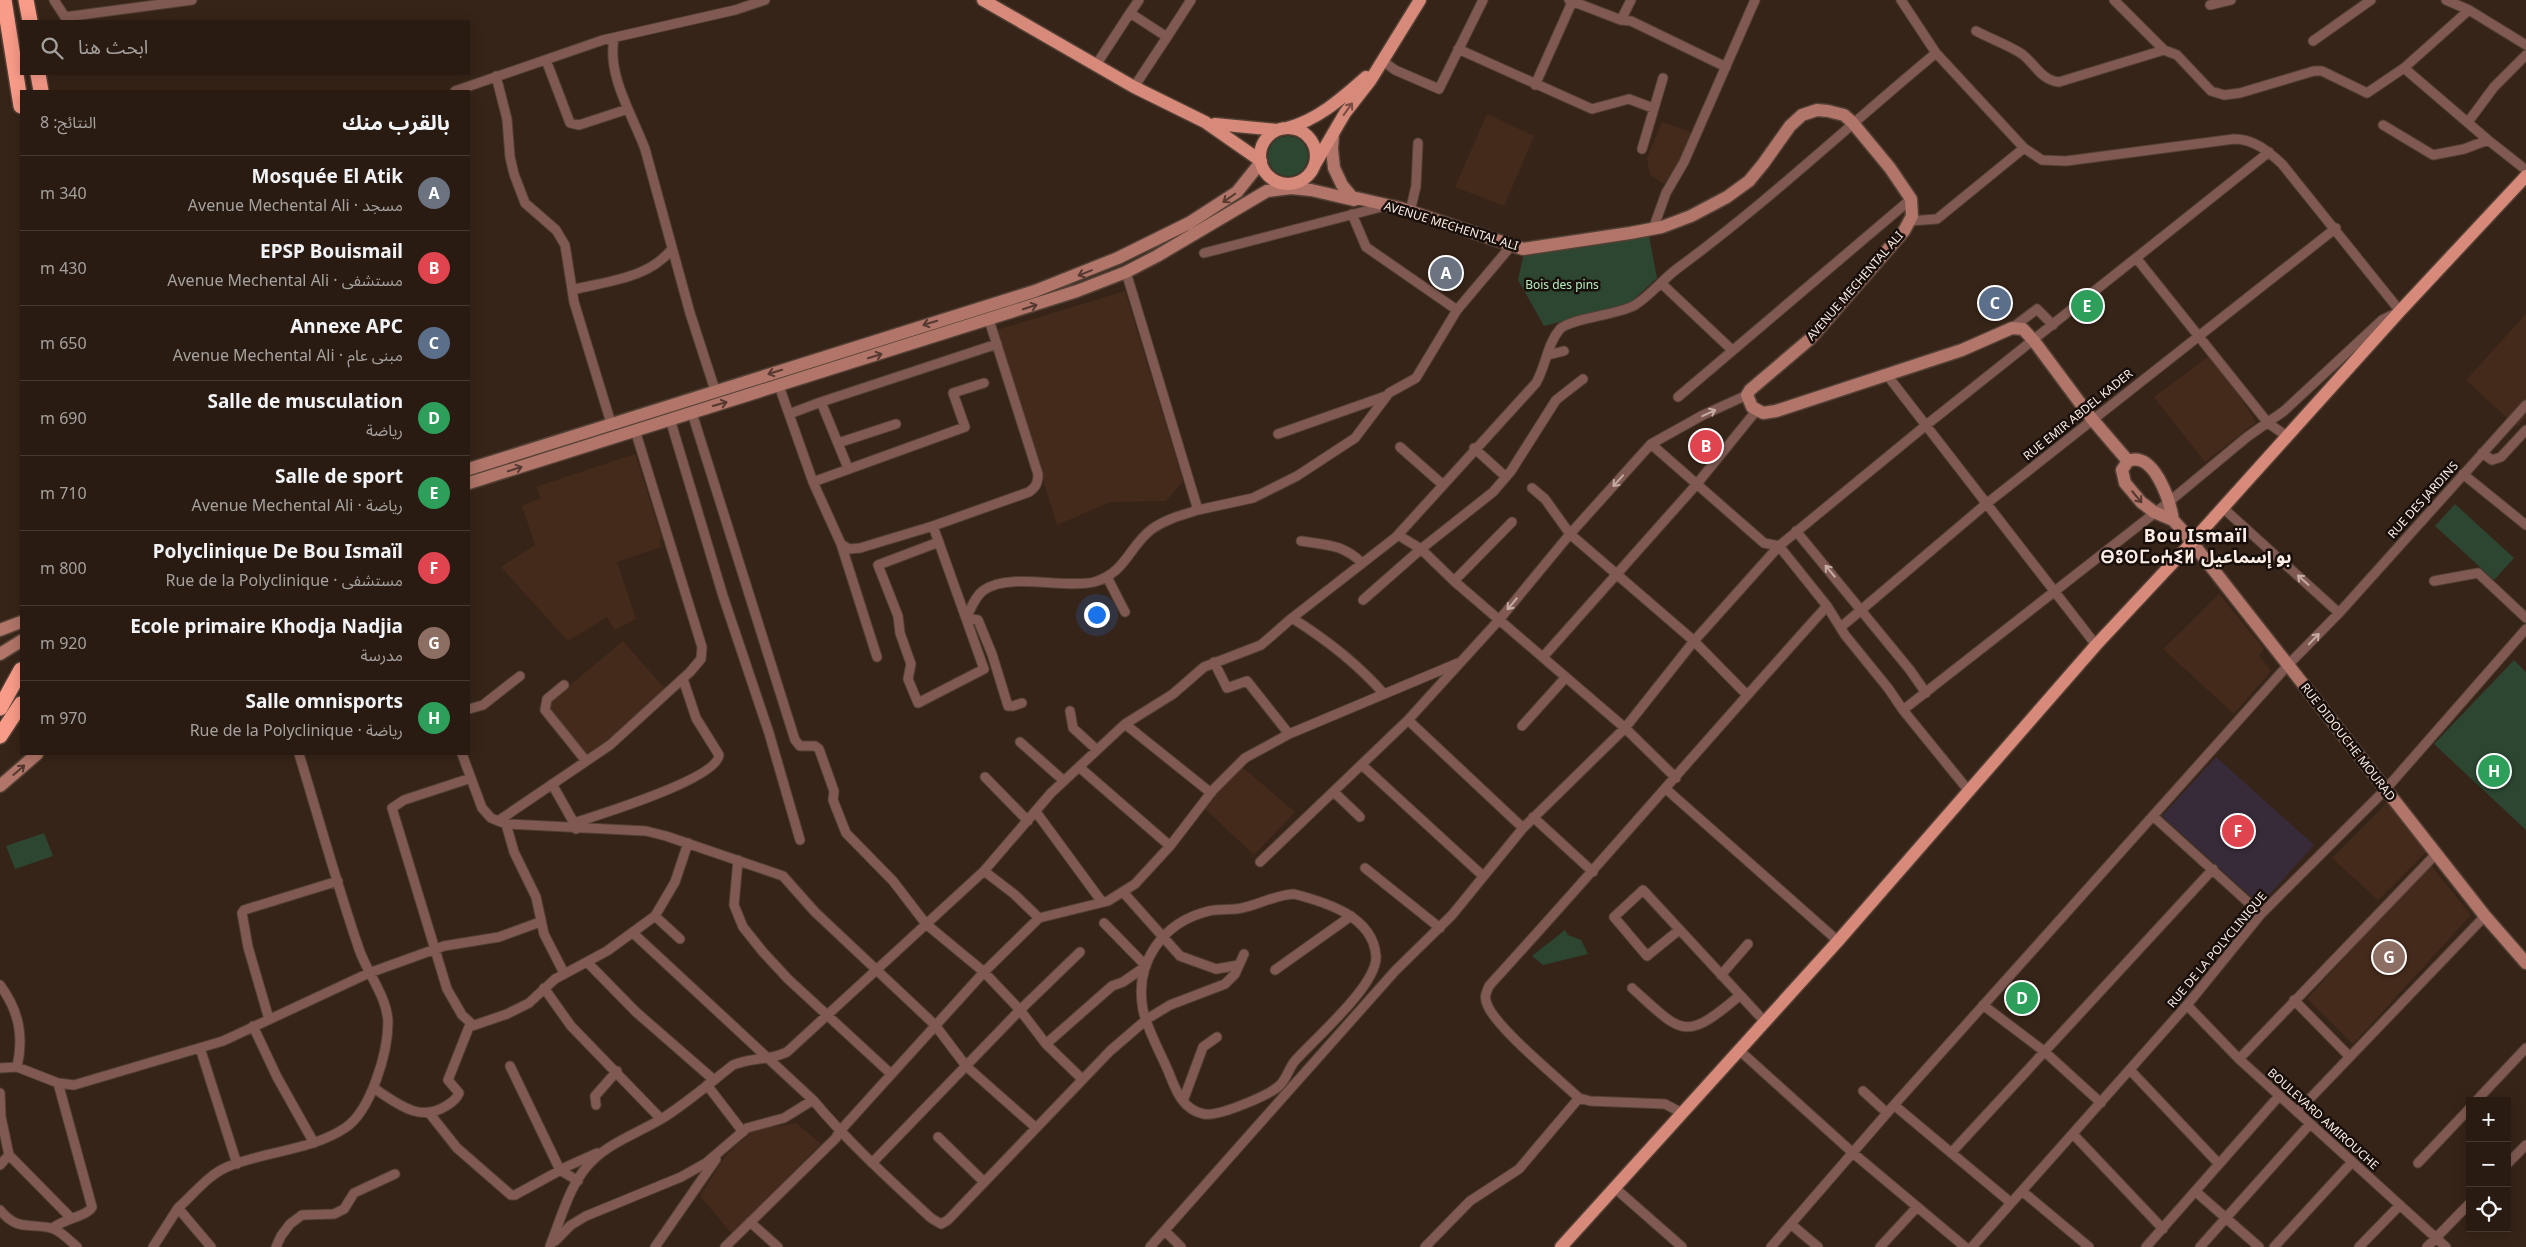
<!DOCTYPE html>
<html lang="ar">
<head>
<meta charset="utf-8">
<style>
	:root { --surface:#291b12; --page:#31241b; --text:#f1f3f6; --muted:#a5a19f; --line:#453932; --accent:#bca0f2 }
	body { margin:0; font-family:"Noto Sans","Noto Sans Arabic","Noto Sans Tifinagh",sans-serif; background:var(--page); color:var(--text); direction:rtl }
	.controls { position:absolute; right:15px; bottom:15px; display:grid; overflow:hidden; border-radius:0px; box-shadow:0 2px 12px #0003 }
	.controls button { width:45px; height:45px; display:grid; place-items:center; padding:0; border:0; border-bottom:1px solid var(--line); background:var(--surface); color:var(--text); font:25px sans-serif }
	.you { position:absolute; left:1096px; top:614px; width:18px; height:18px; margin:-12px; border:4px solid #fff; border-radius:50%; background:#1a73e8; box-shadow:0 0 0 8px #1a73e833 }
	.badge { display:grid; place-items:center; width:32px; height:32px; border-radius:50%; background:var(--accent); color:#fff; font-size:16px; font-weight:700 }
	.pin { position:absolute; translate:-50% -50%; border:2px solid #fff; box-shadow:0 1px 5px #0006 }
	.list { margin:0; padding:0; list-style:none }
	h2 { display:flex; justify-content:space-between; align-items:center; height:65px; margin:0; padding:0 20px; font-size:21px }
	h2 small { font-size:16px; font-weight:400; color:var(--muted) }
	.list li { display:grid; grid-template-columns:32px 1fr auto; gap:15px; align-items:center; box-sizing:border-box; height:75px; padding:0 20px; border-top:1px solid var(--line) }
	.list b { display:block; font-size:19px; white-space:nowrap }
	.list p { margin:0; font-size:16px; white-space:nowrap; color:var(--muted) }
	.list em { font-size:16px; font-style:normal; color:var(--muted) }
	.icon { flex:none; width:28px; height:28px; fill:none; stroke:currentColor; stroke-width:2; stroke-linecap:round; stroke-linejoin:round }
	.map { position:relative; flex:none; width:2526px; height:1247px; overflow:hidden; direction:ltr }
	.search { position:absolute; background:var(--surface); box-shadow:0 2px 12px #0003; left:20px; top:20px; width:450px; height:55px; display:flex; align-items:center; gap:12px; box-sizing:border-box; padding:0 18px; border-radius:0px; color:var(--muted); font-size:19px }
	.panel { position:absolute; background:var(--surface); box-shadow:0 2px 12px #0003; left:20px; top:90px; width:450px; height:665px; border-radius:0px; direction:rtl }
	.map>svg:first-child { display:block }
	.built { fill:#442a1b }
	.medical { fill:#382b39 }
	.green { fill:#2c4632 }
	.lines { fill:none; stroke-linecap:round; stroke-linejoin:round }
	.street-casing { stroke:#534035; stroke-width:11 }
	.secondary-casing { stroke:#534035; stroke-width:15 }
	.primary-casing { stroke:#534035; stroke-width:15 }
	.highway-casing { stroke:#534035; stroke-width:18 }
	.street { stroke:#805a52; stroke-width:9 }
	.secondary { stroke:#b17569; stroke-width:12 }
	.primary { stroke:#d7897a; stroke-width:12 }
	.highway { stroke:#f99b89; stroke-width:15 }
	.oneway { stroke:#784c42 }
	.oneway2 { stroke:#553830 }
	.oneway3 { stroke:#c4aba3 }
	.labels { text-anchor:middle; stroke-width:5; stroke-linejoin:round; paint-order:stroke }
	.street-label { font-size:12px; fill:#fceee6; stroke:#180f0a }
	.park-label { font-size:12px; fill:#b4edbf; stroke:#180f0a }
	.district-label { font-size:18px; font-weight:bold; letter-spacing:1px; fill:#fceee6; stroke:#180f0a }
</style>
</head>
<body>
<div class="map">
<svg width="2526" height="1247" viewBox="0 0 2526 1247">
	<rect width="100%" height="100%" fill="#372418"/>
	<!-- built -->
	<path class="built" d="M1487 114 1534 136 1504 206 1455 187Z
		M1662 122 1693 133 1677 168 1664 184 1650 175 1647 158Z
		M1125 291 1183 481 1166 501 1110 502 1057 525 997 330Z
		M2526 314V417L2517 427 2466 380Z
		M2212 354 2256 422 2205 462 2154 397Z
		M635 454 662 538 659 540 661 547 617 562 636 619 615 630 607 617 568 641 501 567 535 545 522 506 541 498 536 487Z
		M2219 594 2264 649 2259 655 2271 671 2234 714 2163 649Z
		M623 641 665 689 588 757 548 711 549 703Z
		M1242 767 1295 812 1254 855 1204 808Z
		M2390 800 2427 851 2378 900 2332 858Z
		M2430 864 2471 915 2353 1044 2307 999Z
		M796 1123 821 1144 732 1234 700 1196 726 1155 754 1130Z"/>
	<!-- medical -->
	<path class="medical" d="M2216 757 2314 845 2260 905 2162 816Z"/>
	<!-- green -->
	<path class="green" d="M1268 156a20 20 0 1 1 40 0a20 20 0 1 1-40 0Z
		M1649 236 1657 278 1630 303 1544 326 1518 280 1524 253Z
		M2455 504 2514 558 2494 580 2435 526Z
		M2514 660 2526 672V830L2434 744Z
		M44 833 53 856 15 869 6 846Z
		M1565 930 1568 935 1581 940 1588 954 1543 965 1532 956Z"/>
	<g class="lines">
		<!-- street casing -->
		<g class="street-casing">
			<path id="street" d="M54 0 65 17 192 0
				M1569 0 1621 20 1631 21 1726 67
				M1901 0 1936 53 2024 148 2042 160 2066 161 2234 139C2254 139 2268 151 2282 164L2400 311 2382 320 2284 411 2247 437 2170 501 1903 710
				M2114 0 2164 50
				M2446 0 2469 10 2526 45
				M2210 5 2231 0
				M1130 13 1139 0
				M1621 20 1631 0
				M1976 31C1991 39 2008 45 2022 54 2035 64 2041 80 2059 82L2164 50 2177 55 2211 91 2224 95 2240 93 2314 71H2322L2367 93 2404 68 2469 10
				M1167 37 1191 0
				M614 38C607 76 632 114 645 149L690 313 715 390
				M2313 41 2371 0
				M1458 49 1592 109 1629 99 1653 108
				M546 60 570 123 579 125 628 109
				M1383 61 1395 70 1439 89 1483 0
				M1096 65 1130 13 1167 37 1134 87
				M2404 68 2488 140 2526 170
				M496 76 507 119 510 157 514 174 525 203 556 230 565 245 574 302 611 423
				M1535 85 1573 0
				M455 91 603 40 735 10 765 0
				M2468 122 2494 87 2526 55
				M2383 125 2433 155 2464 149 2488 140
				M1642 149 1663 78
				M1410 212 1416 186 1418 143
				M1352 214 1366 247 1457 310
				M1910 221 1937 219 2024 148
				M1653 229 1666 193 1684 162 1755 0
				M1204 253 1385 206
				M2137 259 2268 423 2288 437
				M1126 272 1198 510 1253 498 1297 476 1355 438 1389 393 1416 378 1457 310 1511 246
				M1661 283 1732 350
				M572 290C607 281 648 279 672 249
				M2012 328 2037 309 2053 325
				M1548 355 1564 351
				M1887 375 2096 645
				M779 386 813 482 841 544 849 549 860 548 933 526 1029 492C1036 487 1038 483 1038 474L989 320
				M1678 397 1911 199
				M821 402 848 468
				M692 413 795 740 800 746H815L819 749 834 791 833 800 846 833 893 881 926 924 984 972 1020 1010 1046 1044 1082 1079
				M789 414 821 402 997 344
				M670 419 723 596 769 733 800 840
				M1278 434 1386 396
				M838 443 896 424
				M1651 444 1764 543 1779 546 1827 606 1845 635 1888 688 1903 710 1968 790
				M1400 447 1442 484
				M1474 448 1506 477
				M2482 453 2492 460 2501 457 2526 430
				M2463 474 2526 525
				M813 482 965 427 953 393 984 383
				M1532 488 1545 499 1570 534 1694 641 1747 695
				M2223 508 2339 613
				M933 526C950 574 967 622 984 669L918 703 908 679 911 664 900 633 898 616 878 565 939 542
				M1796 531 1910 670 1926 693
				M1398 535 1421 549 1454 581 1625 728 1676 778
				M1301 541C1326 545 1343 544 1362 563
				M841 544 877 657
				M1107 577 1125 612
				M1454 581 1512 522
				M2434 581 2478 573 2526 618
				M1363 600 1421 549 1493 492 1511 471 1556 400 1583 379
				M1292 618C1327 640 1357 663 1384 694
				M1841 627 1986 504 2336 228
				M1543 657 1696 485 1756 411
				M1214 662 1227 688 1247 681 1289 734
				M564 685 547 699 545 710 586 761
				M1022 703 1013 706H1008L992 654 978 620 966 618C971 609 975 596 984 590 1009 572 1066 589 1094 582 1126 573 1129 546 1152 529 1166 519 1182 515 1198 510
				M469 709 483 705 520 676
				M1070 711 1073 728 1097 750
				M1408 720 1523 828
				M1125 724 1211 793
				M1522 726 1566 677
				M1020 742 1064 781
				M462 754 482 808 491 818 506 824 646 831 666 836 783 876 815 912 935 1025 966 1066 1035 1127
				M1362 765 1483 876
				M1079 767 1170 846
				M985 777 1028 821
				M471 778 404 800 392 808 447 989 462 1015 473 1025
				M552 784 574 823
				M1666 789 1838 941
				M1334 792 1360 817
				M1036 812 1102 902
				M2153 816 2261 914
				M1533 817 1593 872
				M498 821 610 745 690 672 701 659 702 647 635 430
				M506 824 514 852 536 897 544 934 564 973
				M576 829 574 823C598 815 717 779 719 755L696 718 683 679
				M738 860 734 905 743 927 763 952 788 979 890 1073
				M1260 862 1408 720 1499 620 1570 534 1651 444 1703 415 1747 395
				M1365 868 1440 928
				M984 871 1014 894 1039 918
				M1123 892 1180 956 1216 969 1239 965
				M1294 894C1325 902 1373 916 1376 956 1378 985 1312 1041 1294 1062 1289 1069 1286 1079 1280 1085 1270 1095 1218 1117 1204 1114 1183 1110 1176 1091 1169 1073 1161 1054 1147 1029 1143 1010 1134 962 1163 922 1209 911 1218 909 1227 910 1236 909 1256 907 1272 895 1294 894Z
				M655 916 680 939
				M1679 930 1647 956 1614 917 1643 890 1765 1022
				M633 933 813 1100C849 1143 890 1180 931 1218L941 1224 948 1220 1110 1051 1147 1019 1170 1005 1225 984 1235 974 1244 954
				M587 962 636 1012 714 1080
				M1275 970 1351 916
				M1721 975 1748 944
				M0 985C19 1011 24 1036 17 1067L58 1083 74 1085 223 1041 369 973 444 946 499 937 540 922
				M544 988 571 1026 661 1119
				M1632 988C1682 1033 1684 1043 1739 996
				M2294 1000 2349 1056
				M1983 1005 2045 1052 2101 1103
				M2187 1005 2239 1059 2446 1247
				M269 1019 248 947 242 913 244 910 338 881
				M253 1026 277 1077 314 1143
				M1046 1044 1112 986 1123 982 1146 966 1104 923
				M200 1048 237 1164
				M1739 1050 1853 1153 1965 1247
				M2239 1059 2436 854
				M510 1066 560 1170 578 1181
				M0 1068 17 1067
				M2130 1070 2219 1164
				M707 1085 743 1132
				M375 1089C397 1103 419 1123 446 1106 451 1103 457 1099 459 1093L448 1080 469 1027 507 1014 529 1003 555 979 607 951 655 916 675 882 688 843
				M1863 1091 1887 1113
				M0 1093 1 1117 9 1155 71 1218
				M1183 1101 1203 1047 1217 1037
				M2476 1101 2526 1048
				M596 1105 595 1096 617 1071
				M1894 1105 2010 1202
				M2297 1112 2485 916
				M1682 1113 1665 1104 1590 1101 1579 1098C1559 1079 1495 1027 1487 1004 1484 997 1486 993 1489 986 1603 861 1713 732 1827 606
				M430 1114 457 1148 511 1195H515L568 1166 597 1153
				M2073 1134 2163 1229
				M938 1137 984 1182
				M1951 1153 2213 869
				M872 1163 1020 1010 1080 952
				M2418 1163 2470 1108
				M2507 1164 2526 1145
				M0 1165 9 1155
				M1616 1189 1682 1247
				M2022 1191 2089 1247
				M2195 1191 2259 1247
				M0 1210C17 1231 28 1223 51 1228 60 1230 70 1241 77 1247
				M750 1222 778 1247
				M1792 1225 1818 1247
				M53 1228C63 1219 88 1216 92 1207L58 1083
				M1165 1231 1181 1247
				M555 1241 571 1225 586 1216 681 1177 706 1163 747 1128 784 1118 813 1100
				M550 1246C561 1219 570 1182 592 1161 611 1142 640 1132 663 1118 688 1102 710 1083 733 1065 751 1057 769 1061 787 1052L984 871 1051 793 1125 724 1173 694 1204 667 1261 645 1292 618 1396 537 1536 383C1546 366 1547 344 1560 329 1571 318 1619 315 1635 305 1651 295 1663 279 1678 268 1768 202 1850 124 1936 53
				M153 1247 178 1208
				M211 1247 178 1208C193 1195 208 1175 227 1167 265 1151 310 1151 345 1128 371 1111 388 1052 388 1022 387 996 367 973 359 949 337 885 319 819 299 754
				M276 1247 281 1236 290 1224 302 1215 334 1214 344 1209 354 1193 395 1174
				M655 1247 716 1159
				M725 1247 836 1138 839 1132 984 972 1039 918 1108 901 1135 884 1170 846 1213 790 1245 758 1289 734 1458 663
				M1150 1247 1395 971 1452 915 1523 828 1625 728 1694 641 1779 546 1925 426 2269 152
				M1425 1247 1470 1201 1519 1169 1579 1098
				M1771 1247 1894 1105 2288 665 2339 613 2526 405
				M1880 1247 1917 1207
				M1972 1247 2187 1005 2261 914 2385 790 2526 629
				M2146 1247 2279 1096
				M2200 1247 2310 1124
				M2274 1247 2352 1162
				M2359 1247 2400 1205
				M2427 1247 2470 1203"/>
		</g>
		<!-- secondary casing -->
		<g class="secondary-casing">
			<path id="secondary" d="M1333 134 1332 149 1334 168 1342 185 1352 197 1400 208 1523 249 1630 233 1662 227 1691 216 1727 197 1749 181 1763 164 1790 126 1802 115 1817 110 1828 111 1844 115 1852 122 1890 168 1911 199 1912 216 1904 231 1810 339 1750 390 1747 395 1752 407 1763 413 1776 411 1962 350 2012 328 2023 329 2034 341 2092 419 2128 461
				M469 469 1035 291 1118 258 1189 223 1237 192 1261 162
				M469 483 1077 291 1126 272 1157 256 1267 191 1291 188 1311 190 1354 200
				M2173 520C2170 501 2154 450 2128 461L2122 470 2125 483 2141 502 2154 512 2173 520 2183 531 2485 916 2526 963
				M0 630 21 622
				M0 654 21 641
				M0 786 37 754"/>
		</g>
		<!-- primary casing -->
		<g class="primary-casing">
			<path id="primary" d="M983 0 1134 87 1205 122 1261 161
				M1215 124 1277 130
				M1287 128C1318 120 1342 98 1366 77
				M1260 156a28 28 0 1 1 56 0a28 28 0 1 1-56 0Z
				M1314 166 1345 113 1370 81 1420 0
				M1561 1247 1838 941 2096 645 2182 553 2400 311 2526 176"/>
		</g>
		<!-- highway casing -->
		<g class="highway-casing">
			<path id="highway" d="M4 0 21 106
				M26 0 30 21
				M38 74 41 91
				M0 708 21 670
				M0 736 21 704"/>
		</g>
		<!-- street -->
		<use href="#street" class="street"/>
		<!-- secondary -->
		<use href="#secondary" class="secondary"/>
		<!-- primary -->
		<use href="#primary" class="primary"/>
		<!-- highway -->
		<use href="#highway" class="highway"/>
	</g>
	<!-- one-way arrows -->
	<defs><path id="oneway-shaft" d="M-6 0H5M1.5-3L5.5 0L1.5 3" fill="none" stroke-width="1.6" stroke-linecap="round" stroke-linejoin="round" transform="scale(1.25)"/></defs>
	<use class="oneway" href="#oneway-shaft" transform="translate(1348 109) rotate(-54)"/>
	<g class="oneway2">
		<use href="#oneway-shaft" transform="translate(1229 198) rotate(145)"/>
		<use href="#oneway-shaft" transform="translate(1085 273) rotate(158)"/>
		<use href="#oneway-shaft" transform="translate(1030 307) rotate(-18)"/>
		<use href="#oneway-shaft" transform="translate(930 323) rotate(163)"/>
		<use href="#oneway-shaft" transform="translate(875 356) rotate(-17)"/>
		<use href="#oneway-shaft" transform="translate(775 372) rotate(163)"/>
		<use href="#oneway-shaft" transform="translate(720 404) rotate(-16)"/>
		<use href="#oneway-shaft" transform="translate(515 469) rotate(-18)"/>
		<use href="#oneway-shaft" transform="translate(2137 497) rotate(50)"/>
		<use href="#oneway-shaft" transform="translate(19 770) rotate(-41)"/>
	</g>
	<g class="oneway3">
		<use href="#oneway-shaft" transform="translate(1709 413) rotate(-25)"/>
		<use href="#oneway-shaft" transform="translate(1618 481) rotate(132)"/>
		<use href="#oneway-shaft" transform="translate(1830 571) rotate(-130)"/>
		<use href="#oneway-shaft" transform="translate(2303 580) rotate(-138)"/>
		<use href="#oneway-shaft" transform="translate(1512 604) rotate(130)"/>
		<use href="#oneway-shaft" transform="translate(2314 639) rotate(-46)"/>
	</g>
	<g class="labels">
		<!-- street labels -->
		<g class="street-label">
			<text transform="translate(1451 226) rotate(17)" y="4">AVENUE MECHENTAL ALI</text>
			<text transform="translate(1855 286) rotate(-49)" y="4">AVENUE MECHENTAL ALI</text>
			<text transform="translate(2078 415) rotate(-39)" y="4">RUE EMIR ABDEL KADER</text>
			<text transform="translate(2423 500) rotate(-48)" y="4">RUE DES JARDINS</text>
			<text transform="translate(2348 742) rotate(52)" y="4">RUE DIDOUCHE MOURAD</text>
			<text transform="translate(2217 950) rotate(-50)" y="4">RUE DE LA POLYCLINIQUE</text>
			<text transform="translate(2323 1119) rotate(42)" y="4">BOULEVARD AMIROUCHE</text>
		</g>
		<!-- park labels -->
		<g class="park-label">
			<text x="1562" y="289">Bois des pins</text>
		</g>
		<!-- district labels -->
		<g class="district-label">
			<text x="2196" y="542">Bou Ismaïl<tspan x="2196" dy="21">ⴱⵓⵙⵎⴰⵄⵉⵍ بو إسماعيل</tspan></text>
		</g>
	</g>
</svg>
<div class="controls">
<button>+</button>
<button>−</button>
<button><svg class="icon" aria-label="locate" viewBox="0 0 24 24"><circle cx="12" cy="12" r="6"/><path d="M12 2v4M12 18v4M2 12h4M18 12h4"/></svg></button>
</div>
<div class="you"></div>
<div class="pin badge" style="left:1446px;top:273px;background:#6b7280">A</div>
<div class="pin badge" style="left:1706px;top:446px;background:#e0444e">B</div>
<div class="pin badge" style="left:1995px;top:303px;background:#5c6f8a">C</div>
<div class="pin badge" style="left:2022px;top:998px;background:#2e9e5b">D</div>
<div class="pin badge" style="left:2087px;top:306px;background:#2e9e5b">E</div>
<div class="pin badge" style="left:2238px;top:831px;background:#e0444e">F</div>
<div class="pin badge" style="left:2389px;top:957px;background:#8d6e63">G</div>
<div class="pin badge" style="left:2494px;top:771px;background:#2e9e5b">H</div>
<div class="search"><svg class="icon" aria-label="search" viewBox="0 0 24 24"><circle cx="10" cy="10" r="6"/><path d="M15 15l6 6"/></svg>ابحث هنا</div>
<section class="panel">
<h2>بالقرب منك<small>النتائج: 8</small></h2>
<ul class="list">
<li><span class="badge" style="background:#6b7280">A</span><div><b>Mosquée El Atik</b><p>مسجد · Avenue Mechental Ali</p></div><em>340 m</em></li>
<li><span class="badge" style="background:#e0444e">B</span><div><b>EPSP Bouismail</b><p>مستشفى · Avenue Mechental Ali</p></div><em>430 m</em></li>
<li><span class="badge" style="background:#5c6f8a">C</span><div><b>Annexe APC</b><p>مبنى عام · Avenue Mechental Ali</p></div><em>650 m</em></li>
<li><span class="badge" style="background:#2e9e5b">D</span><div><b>Salle de musculation</b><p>رياضة</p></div><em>690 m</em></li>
<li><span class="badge" style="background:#2e9e5b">E</span><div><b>Salle de sport</b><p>رياضة · Avenue Mechental Ali</p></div><em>710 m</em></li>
<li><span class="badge" style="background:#e0444e">F</span><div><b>Polyclinique De Bou Ismaïl</b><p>مستشفى · Rue de la Polyclinique</p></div><em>800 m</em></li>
<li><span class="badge" style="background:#8d6e63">G</span><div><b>Ecole primaire Khodja Nadjia</b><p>مدرسة</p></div><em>920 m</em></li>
<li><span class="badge" style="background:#2e9e5b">H</span><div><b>Salle omnisports</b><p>رياضة · Rue de la Polyclinique</p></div><em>970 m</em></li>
</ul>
</section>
</div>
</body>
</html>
